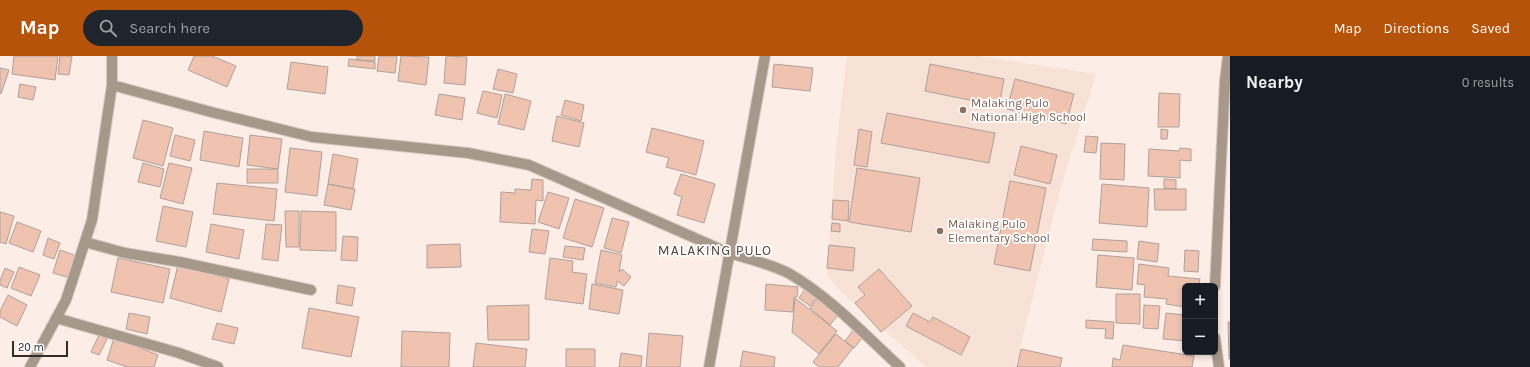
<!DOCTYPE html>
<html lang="en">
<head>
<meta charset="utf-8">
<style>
	:root { --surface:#171b24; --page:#20242c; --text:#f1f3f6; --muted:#9ea1a6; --line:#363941; --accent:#b45309 }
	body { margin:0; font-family:Karla,sans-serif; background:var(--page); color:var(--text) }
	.controls { position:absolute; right:12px; bottom:12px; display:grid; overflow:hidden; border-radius:6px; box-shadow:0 2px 6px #0003 }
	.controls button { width:36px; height:36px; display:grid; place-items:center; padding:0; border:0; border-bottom:1px solid var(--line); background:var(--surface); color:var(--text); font:20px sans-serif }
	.scale { position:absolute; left:12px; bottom:10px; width:56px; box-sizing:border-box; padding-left:4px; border:2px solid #322c29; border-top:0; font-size:11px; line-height:14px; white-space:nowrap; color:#322c29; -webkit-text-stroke:3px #fff; paint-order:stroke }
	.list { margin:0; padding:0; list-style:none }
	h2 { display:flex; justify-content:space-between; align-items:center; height:52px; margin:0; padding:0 16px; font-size:17px }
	h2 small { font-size:13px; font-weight:400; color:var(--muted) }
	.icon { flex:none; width:22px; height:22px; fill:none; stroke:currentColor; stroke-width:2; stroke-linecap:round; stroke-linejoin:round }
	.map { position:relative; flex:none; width:1230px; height:311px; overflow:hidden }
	header { display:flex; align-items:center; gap:24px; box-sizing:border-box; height:56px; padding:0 20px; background:var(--accent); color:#fff }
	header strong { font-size:19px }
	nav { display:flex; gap:22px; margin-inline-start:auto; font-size:14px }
	.search { width:280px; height:36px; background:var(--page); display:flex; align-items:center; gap:10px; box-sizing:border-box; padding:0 14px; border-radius:22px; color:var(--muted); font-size:15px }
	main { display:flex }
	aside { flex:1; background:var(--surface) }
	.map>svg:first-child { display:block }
	.built { fill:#f8e2d7 }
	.building { fill:#efc3b0; stroke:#afa09a }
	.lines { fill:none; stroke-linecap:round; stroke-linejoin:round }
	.minor-casing { stroke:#d8cbc4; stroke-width:12 }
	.minor { stroke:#a6998b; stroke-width:10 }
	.education-dot { fill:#8d6e63; stroke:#fff; stroke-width:1.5 }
	.labels { text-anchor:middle; stroke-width:3.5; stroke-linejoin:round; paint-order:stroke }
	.education-label { font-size:12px; fill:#785e54; stroke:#fff; text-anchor:start }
	.quarter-label { font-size:14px; letter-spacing:1px; fill:#514640; stroke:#fff }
</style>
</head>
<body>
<header>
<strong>Map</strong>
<div class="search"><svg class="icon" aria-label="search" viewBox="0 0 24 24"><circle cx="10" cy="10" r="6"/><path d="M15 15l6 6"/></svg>Search here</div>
<nav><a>Map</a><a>Directions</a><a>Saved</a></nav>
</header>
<main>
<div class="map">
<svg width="1230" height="311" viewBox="0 0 1230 311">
	<rect width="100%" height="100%" fill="#fceee6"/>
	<!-- built -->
	<path class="built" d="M847 0H979L1096 18 1061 131 1015 311H926L841 236 827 219 836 91Z"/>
	<!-- building -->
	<path class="building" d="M14 0H58L55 24 12 18Z
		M60 0H72L69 19 58 18Z
		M194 0H212L236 10 227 31 188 14Z
		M357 0H375V5L357 4Z
		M379 0H397L395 17 377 15Z
		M401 0 429 1 426 29 398 25Z
		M446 0 467 1 465 29 444 27Z
		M349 3 375 6V13L348 10Z
		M291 6 328 11 325 38 287 33Z
		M774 8 813 12 810 35 772 31Z
		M930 8 1004 23 999 50 925 35Z
		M0 12 9 14 1 38 0 37Z
		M498 13 517 18 513 37 493 33Z
		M1015 23 1074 38 1066 68 1007 53Z
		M20 28 36 31 33 44 18 41Z
		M483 35 502 39 497 62 477 57Z
		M1159 37 1180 38 1179 71H1158Z
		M439 38 465 42 462 64 435 59Z
		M505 38 531 45 524 74 498 68Z
		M565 44 584 49 581 65 561 59Z
		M887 57 995 77 989 107 881 87Z
		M557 60 584 67 579 91 552 85Z
		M143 64 173 72 163 110 133 102Z
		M652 72 704 85 696 119 666 111 669 102 646 96Z
		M859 73 872 76 867 111 854 109Z
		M1161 73 1168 74 1167 83H1161Z
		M204 75 243 82 239 111 200 104Z
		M175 79 195 84 190 105 170 100Z
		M250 79 282 83 278 113 247 109Z
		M1086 80 1098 81 1096 97 1084 96Z
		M1101 87 1125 88 1124 124 1100 123Z
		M1021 90 1057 99 1050 128 1014 119Z
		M290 92 322 96 317 140 285 136Z
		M1180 92 1191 93V105L1180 104V122L1148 120 1149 93 1179 95Z
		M333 98 358 103 353 133 328 128Z
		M143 107 164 113 160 131 138 126Z
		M169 107 192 112 183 148 160 142Z
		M857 112 920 122 911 176 849 166Z
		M247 113H278V127H247Z
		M681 118 715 128 704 167 677 159 682 141 674 138Z
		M532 123 543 124V145L536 144 535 168 500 166 501 136 515 137V133L531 134Z
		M1164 123 1176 124V133L1164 132Z
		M1010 125 1046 132 1030 215 994 208Z
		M217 127 277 133 274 165 213 158Z
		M328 128 355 133 351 154 324 149Z
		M1102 128 1149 132 1147 171 1099 167Z
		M1154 133H1186V154H1155Z
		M548 136 569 142 559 173 538 166Z
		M575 143 604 152 592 191 563 182Z
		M833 144 849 145 848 165 832 163Z
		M163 150 193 156 186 191 156 185Z
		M285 155H299V191H286Z
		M301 155 336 156V195L300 194Z
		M0 156 14 160 6 188 0 186Z
		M612 162 629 166 621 197 604 192Z
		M17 166 41 175 33 196 9 187Z
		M832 167 840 168V176L831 175Z
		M211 168 244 174 239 203 206 196Z
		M266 168 282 169 278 205 262 203Z
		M532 173 549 175 545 198 529 196Z
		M343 180 358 181 357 205 341 204Z
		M48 182 60 187 54 203 43 199Z
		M1093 183 1127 185V196L1092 194Z
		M1139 185 1159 188 1157 206 1137 203Z
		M460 188 461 211 427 212V189Z
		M829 189 855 192 853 215 827 212Z
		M565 190 585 192 583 204 563 201Z
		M60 194 77 200 70 222 53 217Z
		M601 194 622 199 619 216 622 213 631 221 624 230 617 225 616 231 595 227Z
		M1185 194 1199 195 1198 216 1184 215Z
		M1098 199 1134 202 1132 234 1096 231Z
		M118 202 170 213 163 247 111 236Z
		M550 202 573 205 572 216 587 218 583 248 545 243Z
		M1139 208 1169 212 1168 220 1200 223 1199 230H1185V251L1166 248 1167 243 1144 241 1145 229 1137 228Z
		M178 209 229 223 221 256 170 242Z
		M19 211 40 219 31 240 11 232Z
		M5 212 14 216 7 232 0 229V225Z
		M879 213 912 250 881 276 855 247 865 239 858 231Z
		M592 228 623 234 619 258 589 253Z
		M766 228 798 231 797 241H794L793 256 765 254Z
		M338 229 355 232 352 250 336 247Z
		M805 233 816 242 810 250 799 242Z
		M1116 238H1140V268L1116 267Z
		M8 239 27 249 17 270 0 261V255Z
		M795 242 837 275 819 298 792 276Z
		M818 242 838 259 830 269 810 252Z
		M529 249V284H488L487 250Z
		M1144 249 1160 250 1158 273 1143 272Z
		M309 252 359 261 351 301 302 292Z
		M129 257 150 261 147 278 126 273Z
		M913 257 930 266 933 261 970 281 961 299 906 270Z
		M1166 257 1185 259V285L1163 283Z
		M1086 264 1114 266 1113 283 1105 282 1106 273 1086 272Z
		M1228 266H1230V303H1229Z
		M217 267 238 272 234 288 212 283Z
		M854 273 863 281 854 292 845 285Z
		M402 275 450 277 449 311H401Z
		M649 277 683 280 680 311H646Z
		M836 278 853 292 838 311H819L813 306Z
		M99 279 107 283 99 299 91 296Z
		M114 282 158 299 154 311H127L107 304Z
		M476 287 527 293 525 311H473Z
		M1123 289 1194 300 1192 311H1112L1113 302 1120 304Z
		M566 293H595V311H566Z
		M1021 293 1062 302 1060 311H1017Z
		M743 295 775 301 774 311H740Z
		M621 297 642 300 641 311H619Z"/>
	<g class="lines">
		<!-- minor casing -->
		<g class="minor-casing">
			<path id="minor" d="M112 29 211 56 312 81 468 97 529 109 729 197C749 203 771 208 790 218 831 242 865 279 900 311
				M85 186 125 197 180 206 311 234
				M1215 230 1225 24 1228 0
				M56 262 179 297 218 311
				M1215 282 1219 311
				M30 311 66 244 92 164 112 29V0
				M709 311 765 0"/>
		</g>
		<!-- minor -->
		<use href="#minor" class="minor"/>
	</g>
	<!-- markers -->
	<g class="education-dot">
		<circle cx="963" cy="54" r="4"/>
		<circle cx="940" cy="175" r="4"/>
	</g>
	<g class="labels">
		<!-- education labels -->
		<g class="education-label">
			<text x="971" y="51">Malaking Pulo<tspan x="971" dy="14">National High School</tspan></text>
			<text x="948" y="172">Malaking Pulo<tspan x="948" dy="14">Elementary School</tspan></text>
		</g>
		<!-- quarter labels -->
		<g class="quarter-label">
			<text x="715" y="199">MALAKING PULO</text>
		</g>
	</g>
</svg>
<div class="controls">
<button>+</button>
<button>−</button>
</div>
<div class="scale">20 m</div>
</div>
<aside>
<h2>Nearby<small>0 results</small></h2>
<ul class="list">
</ul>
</aside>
</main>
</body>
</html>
